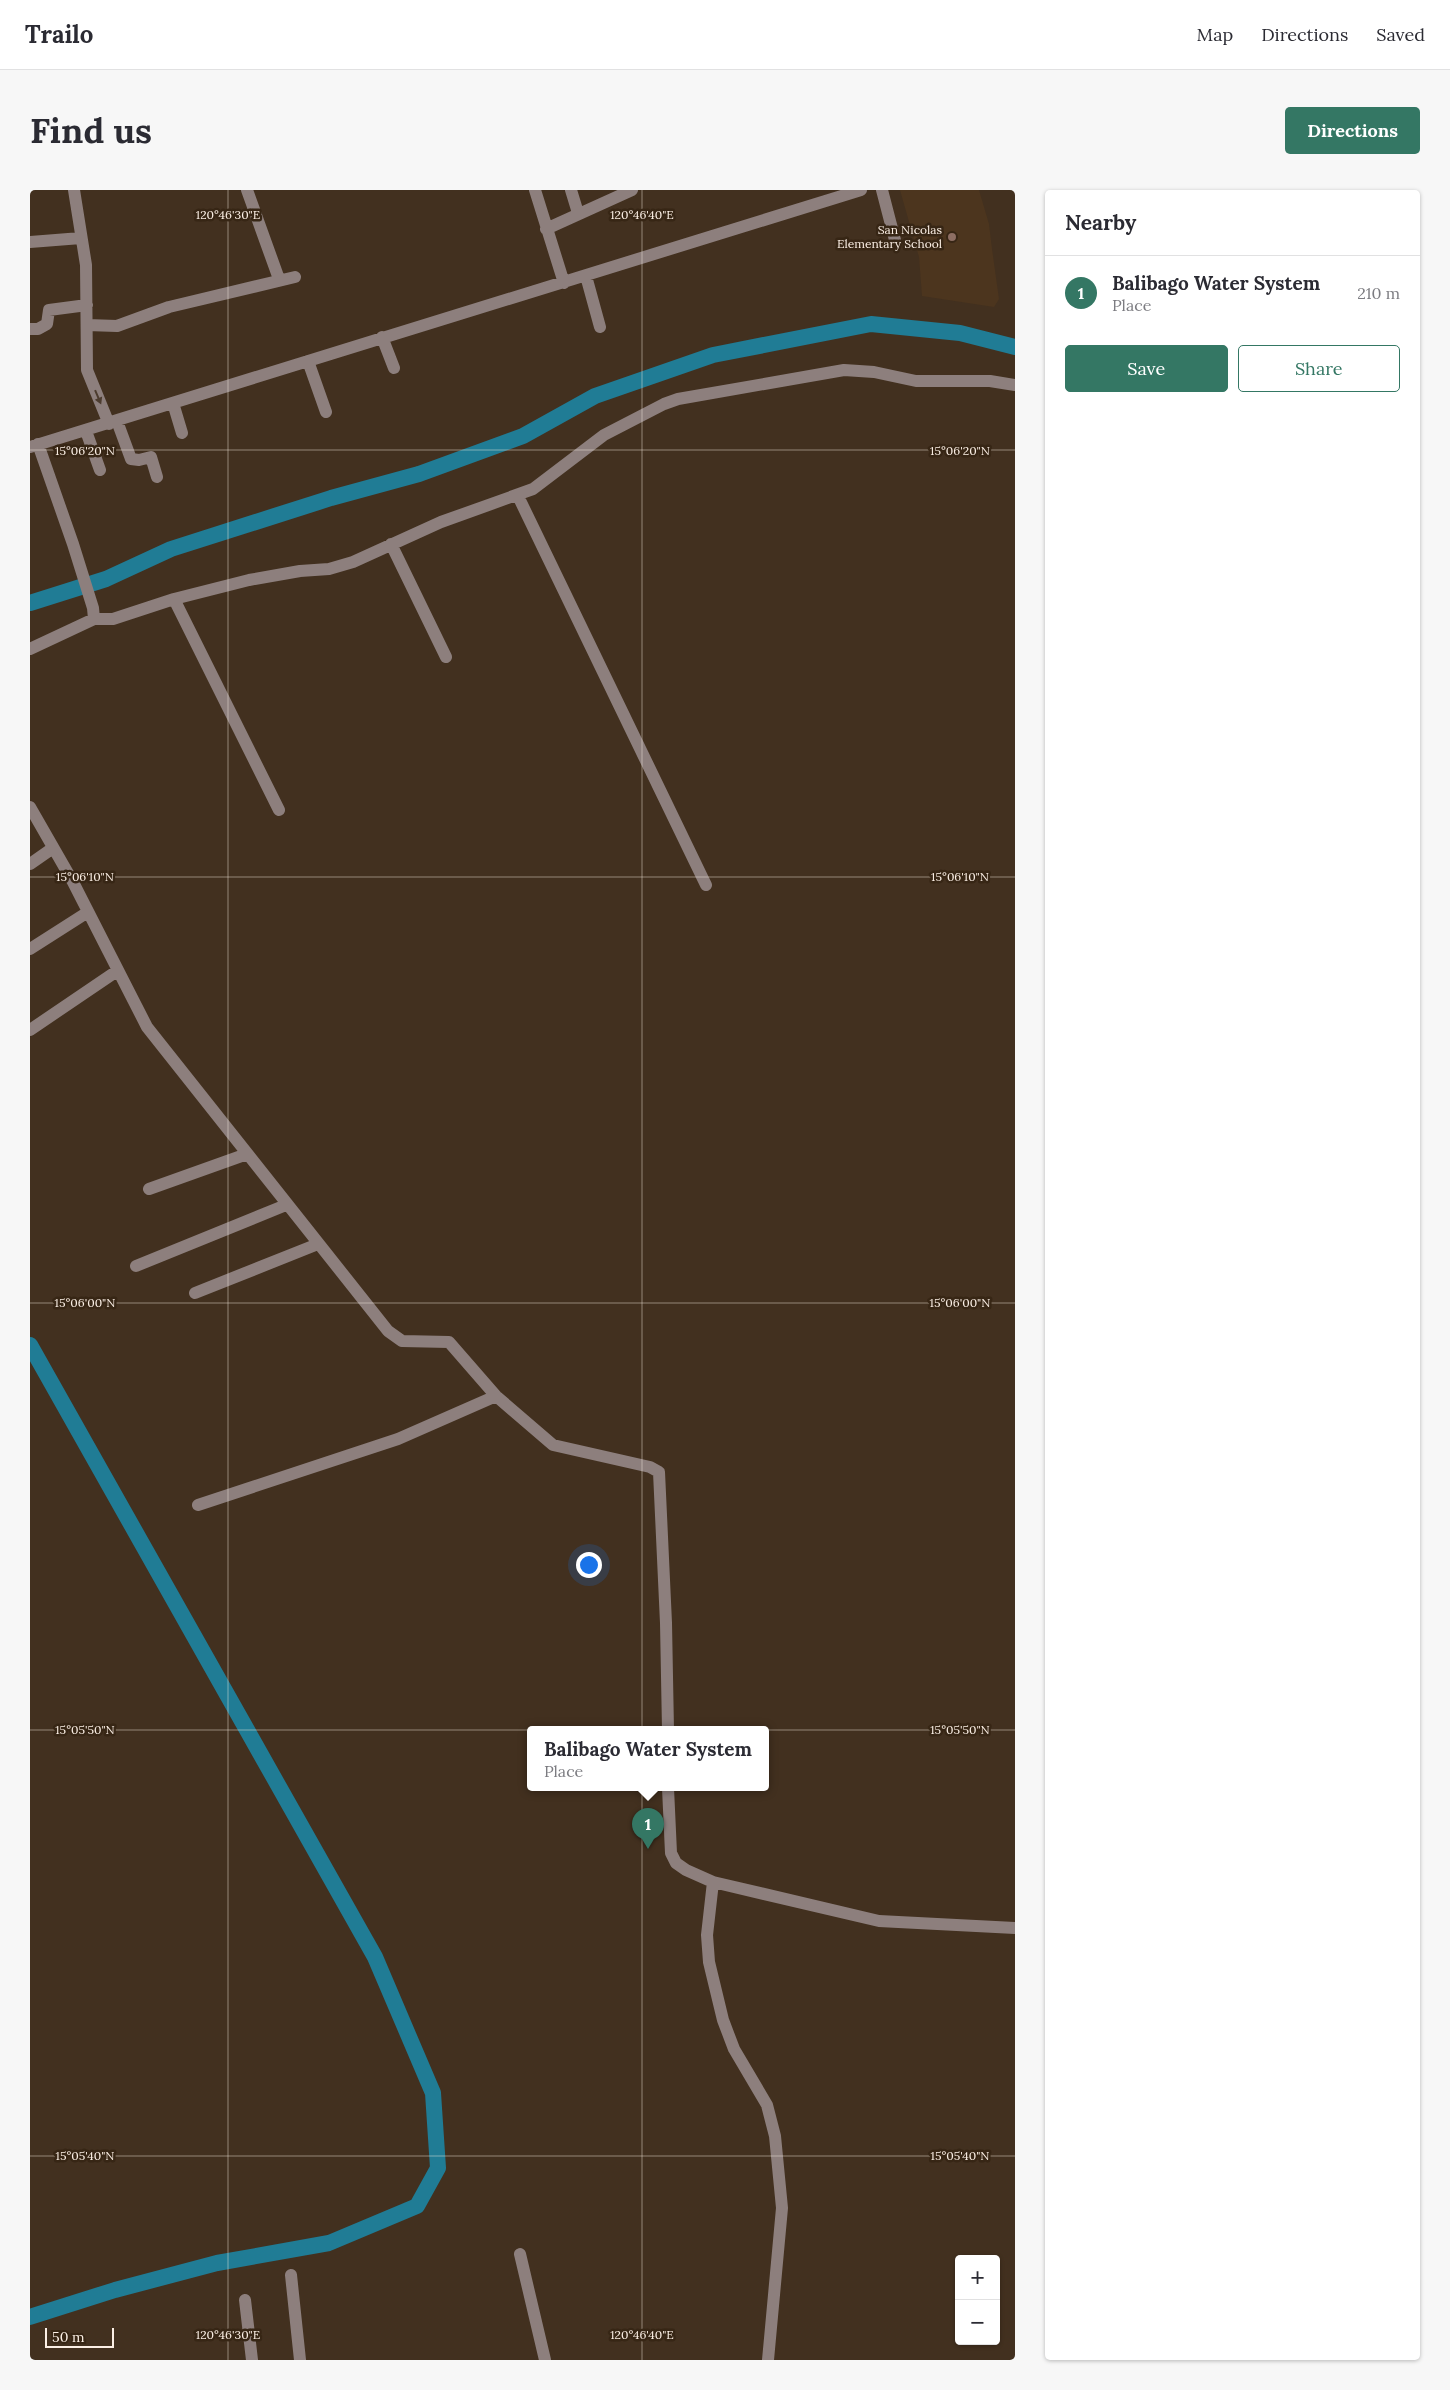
<!DOCTYPE html>
<html lang="en">
<head>
<meta charset="utf-8">
<style>
	:root { --surface:#fff; --page:#f7f7f7; --text:#2b2b33; --muted:#7c7c81; --line:#e1e1e2; --accent:#347764 }
	body { margin:0; font-family:Lora,serif; background:var(--page); color:var(--text) }
	.controls { position:absolute; right:15px; bottom:15px; display:grid; overflow:hidden; border-radius:5px; box-shadow:0 1px 4px #0004 }
	.controls button { width:45px; height:45px; display:grid; place-items:center; padding:0; border:0; border-bottom:1px solid var(--line); background:var(--surface); color:var(--text); font:25px sans-serif }
	.scale { position:absolute; left:15px; bottom:12px; width:69px; box-sizing:border-box; padding-left:5px; border:2px solid #fbefe5; border-top:0; font-size:14px; line-height:18px; white-space:nowrap; color:#fbefe5; -webkit-text-stroke:4px #372615; paint-order:stroke }
	.you { position:absolute; left:558px; top:1374px; width:18px; height:18px; margin:-12px; border:4px solid #fff; border-radius:50%; background:#1a73e8; box-shadow:0 0 0 8px #1a73e833 }
	.badge { display:grid; place-items:center; width:32px; height:32px; border-radius:50%; background:var(--accent); color:#fff; font-size:16px; font-weight:700 }
	.pin { position:absolute; translate:-50% -41px; filter:drop-shadow(0 1px 2px #0008) }
	.pin::after { content:''; position:absolute; top:26px; width:18px; height:15px; background:inherit; clip-path:polygon(0 0,100% 0,50% 100%) }
	.popup { position:absolute; left:497px; top:1536px; width:242px; height:65px; box-sizing:border-box; display:grid; place-content:center; border-radius:5px; background:var(--surface); filter:drop-shadow(0 1px 4px #0005); font-size:16px; white-space:nowrap; color:var(--muted) }
	.popup b { font-size:19px; color:var(--text) }
	.popup::after { content:''; position:absolute; left:50%; top:100%; margin-left:-10px; border:10px solid transparent; border-top-color:var(--surface) }
	.list { margin:0; padding:0; list-style:none }
	h2 { display:flex; justify-content:space-between; align-items:center; height:65px; margin:0; padding:0 20px; font-size:21px }
	h2 small { font-size:16px; font-weight:400; color:var(--muted) }
	.list li { display:grid; grid-template-columns:32px 1fr auto; gap:15px; align-items:center; box-sizing:border-box; height:75px; padding:0 20px; border-top:1px solid var(--line) }
	.list b { display:block; font-size:19px; white-space:nowrap }
	.list p { margin:0; font-size:16px; white-space:nowrap; color:var(--muted) }
	.list em { font-size:16px; font-style:normal; color:var(--muted) }
	.actions { display:flex; gap:10px; padding:15px 20px }
	.actions a { flex:1; padding:11px 0; border:1px solid var(--accent); border-radius:5px; text-align:center; font-size:18px; color:var(--accent) }
	.actions .main { background:var(--accent); color:#fff }
	.map { position:relative; flex:none; width:985px; height:2170px; overflow:hidden; border-radius:5px }
	header { display:flex; align-items:center; gap:30px; box-sizing:border-box; height:70px; padding:0 25px; background:var(--surface); border-bottom:1px solid var(--line) }
	header strong { font-size:24px }
	nav { display:flex; gap:28px; margin-inline-start:auto; font-size:18px }
	.intro { display:flex; align-items:center; justify-content:space-between; box-sizing:border-box; height:120px; padding:0 30px }
	h1 { margin:0; font-size:35px }
	.button { padding:12px 22px; border-radius:5px; background:var(--accent); color:#fff; font-size:18px; font-weight:700 }
	main { display:flex; gap:30px; padding:0 30px }
	aside { flex:1; background:var(--surface); border-radius:5px; box-shadow:0 1px 4px #0004 }
	.map>svg:first-child { display:block }
	.built { fill:#4c351e }
	.lines { fill:none; stroke-linecap:round; stroke-linejoin:round }
	.river { stroke:#207c95; stroke-width:16 }
	.minor { stroke:#8d7f7d; stroke-width:12 }
	.oneway { fill:#4c3c2f }
	.ticks { fill:none; stroke:#fbefe5; stroke-width:1; stroke-opacity:0.45 }
	.education-dot { fill:#8d6e63; stroke:#372615; stroke-width:2 }
	.labels { text-anchor:middle; stroke-width:5; stroke-linejoin:round; paint-order:stroke }
	.poi-label { font-size:12px; fill:#fbefe5; stroke:#372615; text-anchor:end }
	.ticks-label { font-size:12px; text-anchor:middle; fill:#fbefe5; stroke:#372615; stroke-width:5; stroke-linejoin:round; paint-order:stroke }
</style>
</head>
<body>
<header>
<strong>Trailo</strong>
<nav><a>Map</a><a>Directions</a><a>Saved</a></nav>
</header>
<div class="intro"><h1>Find us</h1><a class="button">Directions</a></div>
<main>
<div class="map">
<svg width="985" height="2170" viewBox="0 0 985 2170">
	<rect width="100%" height="100%" fill="#42301f"/>
	<!-- built -->
	<path class="built" d="M870 0H949L959 34 962 59 969 109 964 117 892 106 889 67Z"/>
	<g class="lines">
		<!-- river -->
		<path class="river" d="M0 413 76 389 141 359 301 308 389 284 493 246 565 206 683 165 841 134 930 143 985 157
			M0 1155 345 1767 403 1903 408 1978 387 2016 299 2053 187 2073 85 2100 0 2127"/>
		<!-- minor -->
		<path class="minor" d="M44 0 56 75 57 180 79 234
			M217 0 249 89
			M505 0 534 93
			M541 0 548 23
			M852 0 865 50
			M516 39 602 0
			M0 52 51 48
			M556 86 570 137
			M57 135 87 136 139 117 265 87
			M0 139H8L17 134 19 120 57 115
			M352 147 364 178
			M278 171 296 222
			M143 213 152 243
			M87 231 101 269 109 270 121 267 127 287
			M56 241 70 280
			M8 254 43 354 63 418 64 429
			M0 257 831 0
			M488 306 676 695
			M361 354 416 467
			M144 409 249 620
			M0 459 64 429H83L144 409 219 390 270 381 299 379 323 372 411 332 503 299 574 245 634 214 648 209 814 180 844 182 886 191H960L985 195
			M0 617 43 692 117 837 358 1141 372 1151 419 1152 466 1206 523 1255 620 1277 629 1282 636 1433 638 1540
			M0 674 23 658
			M0 759 58 722
			M0 840 87 781
			M119 999 217 964
			M106 1076 256 1015
			M165 1103 288 1054
			M168 1315 368 1249 466 1206
			M638 1598 641 1663 646 1673 656 1680 683 1692 849 1731 985 1738
			M683 1692 677 1745 679 1772 693 1830 704 1859 737 1915 745 1946 752 2018 738 2170
			M490 2064 515 2170
			M261 2085 270 2170
			M215 2110 222 2170"/>
	</g>
	<!-- one-way arrows -->
	<defs><path id="oneway-solid" d="M-6-.8H1V-3.2L6.5 0L1 3.2V.8H-6Z" transform="scale(1.25)"/></defs>
	<use class="oneway" href="#oneway-solid" transform="translate(68 207) rotate(67)"/>
	<!-- ticks -->
	<path class="ticks" d="M198 0V2170M612 0V2170M0 260H985M0 687H985M0 1113H985M0 1540H985M0 1966H985"/>
	<!-- markers -->
	<circle class="education-dot" cx="922" cy="47" r="5"/>
	<g class="labels">
		<!-- poi labels -->
		<g class="poi-label">
			<text x="912" y="44">San Nicolas<tspan x="912" dy="14">Elementary School</tspan></text>
		</g>
	</g>
	<g class="ticks-label">
		<text x="198" y="29">120°46'30"E</text>
		<text x="612" y="29">120°46'40"E</text>
		<text x="55" y="265">15°06'20"N</text>
		<text x="930" y="265">15°06'20"N</text>
		<text x="55" y="691">15°06'10"N</text>
		<text x="930" y="691">15°06'10"N</text>
		<text x="55" y="1117">15°06'00"N</text>
		<text x="930" y="1117">15°06'00"N</text>
		<text x="55" y="1544">15°05'50"N</text>
		<text x="930" y="1544">15°05'50"N</text>
		<text x="55" y="1970">15°05'40"N</text>
		<text x="930" y="1970">15°05'40"N</text>
		<text x="198" y="2149">120°46'30"E</text>
		<text x="612" y="2149">120°46'40"E</text>
	</g>
</svg>
<div class="controls">
<button>+</button>
<button>−</button>
</div>
<div class="scale">50 m</div>
<div class="you"></div>
<div class="pin badge" style="left:618px;top:1659px">1</div>
<div class="popup"><b>Balibago Water System</b>Place</div>
</div>
<aside>
<h2>Nearby<small></small></h2>
<ul class="list">
<li><span class="badge">1</span><div><b>Balibago Water System</b><p>Place</p></div><em>210 m</em></li>
</ul>
<div class="actions"><a class="main">Save</a><a>Share</a></div>
</aside>
</main>
</body>
</html>
